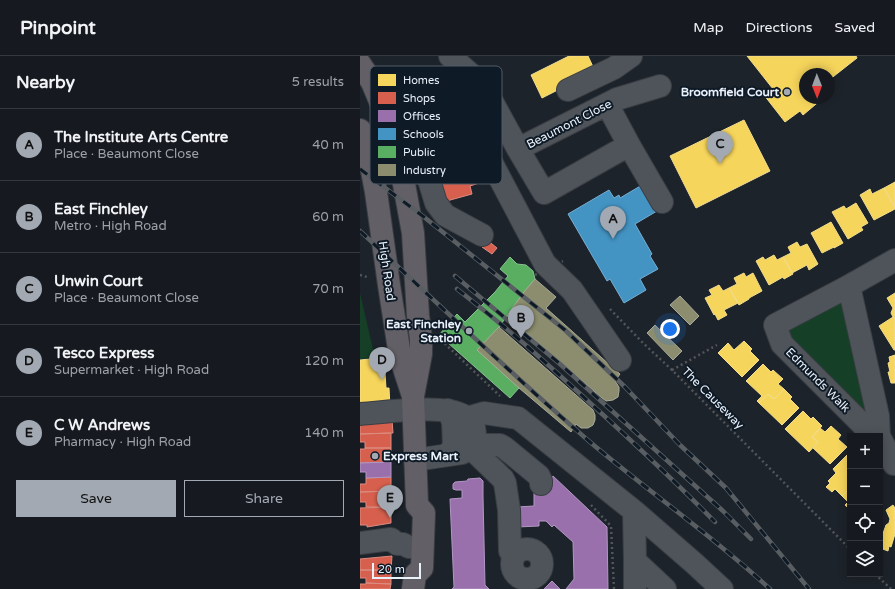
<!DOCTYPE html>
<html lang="en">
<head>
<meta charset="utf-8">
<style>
	:root { --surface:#161a20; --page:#23272d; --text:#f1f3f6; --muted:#9ea1a5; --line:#35383e; --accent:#a2a9b2 }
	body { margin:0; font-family:"Varela Round",sans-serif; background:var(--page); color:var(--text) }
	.controls { position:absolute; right:12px; bottom:12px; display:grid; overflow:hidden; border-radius:0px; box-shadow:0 2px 10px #0003 }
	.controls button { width:36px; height:36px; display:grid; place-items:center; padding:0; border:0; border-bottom:1px solid var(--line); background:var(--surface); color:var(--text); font:20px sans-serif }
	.compass { position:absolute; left:439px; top:12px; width:36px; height:36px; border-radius:50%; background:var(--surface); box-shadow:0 2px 10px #0003; rotate:179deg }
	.scale { position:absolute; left:12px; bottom:10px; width:49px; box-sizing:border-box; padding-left:4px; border:2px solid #e9f1fb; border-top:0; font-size:11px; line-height:14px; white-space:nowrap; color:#e9f1fb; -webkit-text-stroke:3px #0e1a26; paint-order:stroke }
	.you { position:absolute; left:310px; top:273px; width:14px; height:14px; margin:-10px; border:3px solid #fff; border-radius:50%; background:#1a73e8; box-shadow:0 0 0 6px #1a73e833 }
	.badge { display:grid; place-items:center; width:26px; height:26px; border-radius:50%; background:var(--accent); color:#111; font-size:13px; font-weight:700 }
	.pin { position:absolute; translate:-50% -33px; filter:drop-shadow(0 1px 2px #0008) }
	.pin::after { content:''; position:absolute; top:21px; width:14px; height:12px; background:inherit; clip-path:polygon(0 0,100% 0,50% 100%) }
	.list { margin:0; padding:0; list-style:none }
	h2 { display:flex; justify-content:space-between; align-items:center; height:52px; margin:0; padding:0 16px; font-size:17px }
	h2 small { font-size:13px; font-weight:400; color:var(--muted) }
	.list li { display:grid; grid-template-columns:26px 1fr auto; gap:12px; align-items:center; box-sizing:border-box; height:72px; padding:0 16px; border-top:1px solid var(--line) }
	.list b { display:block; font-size:15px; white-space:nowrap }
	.list p { margin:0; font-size:13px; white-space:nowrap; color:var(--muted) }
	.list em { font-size:13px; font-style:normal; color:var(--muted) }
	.actions { display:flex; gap:8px; padding:12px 16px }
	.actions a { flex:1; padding:9px 0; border:1px solid var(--accent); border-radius:0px; text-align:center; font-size:14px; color:var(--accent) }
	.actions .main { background:var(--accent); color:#111 }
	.icon { flex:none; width:22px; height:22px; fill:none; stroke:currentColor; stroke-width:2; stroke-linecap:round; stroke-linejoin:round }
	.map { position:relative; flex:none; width:535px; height:533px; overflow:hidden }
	header { display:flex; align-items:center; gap:24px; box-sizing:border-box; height:56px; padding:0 20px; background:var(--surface); border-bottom:1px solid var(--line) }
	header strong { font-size:19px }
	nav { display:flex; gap:22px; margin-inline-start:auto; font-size:14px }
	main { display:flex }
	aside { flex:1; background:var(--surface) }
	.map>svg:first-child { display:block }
	.grass { fill:#153f27 }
	.homes { fill:#f6d55c; stroke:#f2dd8c }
	.shops { fill:#d6604d; stroke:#dc8c81 }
	.offices { fill:#9970ab; stroke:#b197c3 }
	.schools { fill:#4393c3; stroke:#75afd4 }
	.public { fill:#5aae61; stroke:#85c28f }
	.industry { fill:#8c8c6e; stroke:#a8aa98 }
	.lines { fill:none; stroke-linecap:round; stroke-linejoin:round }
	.minor-casing { stroke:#3a3e44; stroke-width:24 }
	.major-casing { stroke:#3a3e44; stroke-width:24 }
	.path { stroke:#52565b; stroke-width:2.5; stroke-dasharray:2 3; stroke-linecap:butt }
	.minor { stroke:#4f545a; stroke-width:22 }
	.major { stroke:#625f66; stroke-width:22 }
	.rail-casing { stroke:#595e63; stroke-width:4.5 }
	.rail { stroke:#0e1a26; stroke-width:3; stroke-dasharray:9; stroke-linecap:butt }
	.path-bridge { stroke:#52565b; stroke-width:2.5; stroke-dasharray:2 3; stroke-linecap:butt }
	.poi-dot { fill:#a2a9b2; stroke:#0e1a26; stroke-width:1.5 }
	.labels { text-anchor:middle; stroke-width:4; stroke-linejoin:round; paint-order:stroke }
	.poi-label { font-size:12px; font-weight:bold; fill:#e9f1fb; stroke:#0e1a26; text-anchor:end }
	.street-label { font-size:12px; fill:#e9f1fb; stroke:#0e1a26 }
	.key { fill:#0e1a26; stroke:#505a66; stroke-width:1 }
	.key-label { font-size:11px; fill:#e9f1fb }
</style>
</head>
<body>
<header>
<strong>Pinpoint</strong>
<nav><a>Map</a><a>Directions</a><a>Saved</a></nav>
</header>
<main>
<aside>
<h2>Nearby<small>5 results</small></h2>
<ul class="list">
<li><span class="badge">A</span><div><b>The Institute Arts Centre</b><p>Place · Beaumont Close</p></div><em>40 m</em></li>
<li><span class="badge">B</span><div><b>East Finchley</b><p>Metro · High Road</p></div><em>60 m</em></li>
<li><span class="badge">C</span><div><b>Unwin Court</b><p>Place · Beaumont Close</p></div><em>70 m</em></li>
<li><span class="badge">D</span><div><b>Tesco Express</b><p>Supermarket · High Road</p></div><em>120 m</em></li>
<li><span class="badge">E</span><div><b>C W Andrews</b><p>Pharmacy · High Road</p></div><em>140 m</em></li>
</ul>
<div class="actions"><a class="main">Save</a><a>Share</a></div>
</aside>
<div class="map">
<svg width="535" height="533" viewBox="0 0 535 533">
	<rect width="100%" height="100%" fill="#1d232a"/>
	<!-- grass -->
	<path class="grass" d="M0 237 15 302 0 303Z
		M482 246 508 355 503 356 426 279 429 272Z"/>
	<!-- homes -->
	<path class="homes" d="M209 0H228L235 15 182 42 171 19Z
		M387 0H496L497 2 469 24V18H445V42H461L462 43 443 59 440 55 425 66 404 39 413 33Z
		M384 64 410 115 336 152 310 100Z
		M535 126V152L524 132Z
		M524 132 535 153 514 164 500 139 510 133 512 138Z
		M496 147 508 167 501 171 503 174 488 183 472 156 484 150 486 153Z
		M471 166 483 187 474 192V191L462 197 451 177Z
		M437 186 440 191 447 188 458 208 449 214 447 209 432 217 423 201 431 197 428 191Z
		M414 199 417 204 423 201 433 218 424 223 423 221 409 229 396 205 403 201 405 204Z
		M384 217 386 221 393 217 402 235 389 242V243L379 249 369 232 377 228 374 222Z
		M359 229 363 235 369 232 378 247 364 254 367 259 358 264 355 258 354 259 345 242 352 239 349 234Z
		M535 237V294H534L519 270 533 261 531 257 533 252 527 242Z
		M384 285 392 293 390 295 399 304 382 321 358 297 368 287 374 294Z
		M535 299V327H531L528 316H530L528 307 530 306 529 301Z
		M21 302 22 317H25L26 332H29L30 351 0 353V304Z
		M403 308 411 316 413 314 423 323 418 328 424 333 414 343 408 338 399 347 397 345 402 340 386 325Z
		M424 333 432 341 430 343 439 352 422 369 399 347 408 338 414 343Z
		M443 355 451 363 453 361 462 370 452 381 458 386 449 396 425 373Z
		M471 370 481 379 478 383 487 391 470 408 453 392 458 386 452 381 460 372 465 376Z
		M489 397 490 398V432L482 440 475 433 472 436 466 431 470 427 468 425 476 417 473 413Z
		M490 432V454L485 449 488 446 482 440Z
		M533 449 535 452V478L531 491 529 490 528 495 520 492V486L526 469 529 467 530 463 526 454Z"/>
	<!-- shops -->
	<path class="shops" d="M95 75 96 80 99 79 104 97 98 98 105 122 116 118 119 127 110 130 112 138 83 146 66 90 71 89 69 82Z
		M127 184 137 192 132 198 122 191Z
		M32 364 33 377 0 378V369Z
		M31 377V392H5V386H0V378Z
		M5 392H31V406L0 407V393H5Z
		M31 421V435L0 436V428H6V422Z
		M31 435V451H6V446H0V436Z
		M31 451V467L7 471V469H0V452Z
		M32 500 31 514H0V503Z
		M0 514H31V528L6 527V522H0Z
		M6 527 31 528 30 533H0V528H6Z"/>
	<!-- offices -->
	<path class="offices" d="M31 406V421L6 422V416H0V407Z
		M193 420 247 471 248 533H206L214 523 213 486 194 469 192 471 186 465H179V470L157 471 156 451 174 450V429L188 428Z
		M120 422 123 425V440L125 529 129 533H92L94 531 90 443 102 442V434H96L93 433V428L95 426 107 425 108 423Z
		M192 525 200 533H184Z"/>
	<!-- schools -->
	<path class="schools" d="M282 129 297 155 275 168 292 198 290 200 298 213 280 223 286 234 264 247 250 223 247 225 208 158 249 134 254 142 259 139 260 142Z"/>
	<!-- public -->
	<path class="public" d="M150 201 157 208 166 209 173 215 175 223 164 236 139 271 117 294 159 332 150 342 79 279 97 258 105 266 135 236 148 220 140 213Z"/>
	<!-- industry -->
	<path class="industry" d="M175 223 196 241 186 252 260 318 255 325 259 331V335L258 341 253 344 246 345 242 342 147 260 164 236Z
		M320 240 339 260 330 269 310 249Z
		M295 269 322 295 313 304 287 277Z
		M139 271 233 354 235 359V364L233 369 228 372H221L216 368 211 376 159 332 117 294Z"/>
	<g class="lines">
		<!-- minor casing -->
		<g class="minor-casing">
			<path id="minor" d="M90 0 123 29 158 93 184 137 269 89 302 146
				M208 34 254 12 271 0
				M247 48 269 89
				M27 62 81 45 96 47 107 60 185 208 212 234 260 304
				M158 93 257 43 300 30
				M40 113 61 109 65 111 76 147 85 159 122 179
				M489 230 518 360 519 380
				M88 354 93 366 94 391 88 398
				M0 358C26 356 54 352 81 354 90 354 106 358 112 366 114 370 115 377 115 381 115 389 109 393 102 397L55 404
				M107 362 124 357 158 362 274 455 275 505 305 533
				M518 380 504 370 422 288 415 269 489 230 535 204
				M520 382 534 408
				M115 384 124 389H140L145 392 179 420 181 425V428
				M111 391 116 397 143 423 145 427 149 454 150 495 154 499
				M274 455 335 508 362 533
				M0 487 31 483 37 488H43L49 491
				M152 508a15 15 0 1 1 30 0a15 15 0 1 1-30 0Z
				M275 533V505"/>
		</g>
		<!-- major casing -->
		<g class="major-casing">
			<path id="major" d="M0 8 12 26 27 62 44 128 53 177 58 259 61 283V298L53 340 57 449 64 457 62 512 55 519 53 533
				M0 74 10 104 16 136 29 229 40 300 52 337"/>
		</g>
		<!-- path -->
		<path class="path" d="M0 219 7 221
			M250 253 283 287 312 314 490 493
			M81 284 140 340
			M312 314 357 289
			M231 449 251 470 254 533
			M515 518 531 533"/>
		<!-- minor -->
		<use href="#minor" class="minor"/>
		<!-- major -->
		<use href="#major" class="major"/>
		<!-- rail casing -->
		<g class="rail-casing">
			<path id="rail" d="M0 113 64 161 205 274 265 331 320 389 366 432 449 533
				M0 175C76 246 151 318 230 386 289 436 353 480 410 533
				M95 220 200 308 363 455 391 483
				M97 233C121 252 145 271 168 291 232 348 295 405 355 466"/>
		</g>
		<!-- rail -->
		<use href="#rail" class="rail"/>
		<!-- path-bridge -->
		<path class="path-bridge" d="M175 219 203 205"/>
	</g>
	<!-- markers -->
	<g class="poi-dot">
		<circle cx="427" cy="36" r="4"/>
		<circle cx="109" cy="275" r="4"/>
		<circle cx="15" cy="400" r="4"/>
	</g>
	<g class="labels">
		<!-- poi labels -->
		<g class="poi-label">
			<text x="419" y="40">Broomfield Court</text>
			<text x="101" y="272">East Finchley<tspan x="101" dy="14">Station</tspan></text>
			<text x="23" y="404" text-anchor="start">Express Mart</text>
		</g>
		<!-- street labels -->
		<g class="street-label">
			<text transform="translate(209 68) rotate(-27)" y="4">Beaumont Close</text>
			<text transform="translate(27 215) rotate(82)" y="4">High Road</text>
			<text transform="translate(458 324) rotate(45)" y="4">Edmunds Walk</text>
			<text transform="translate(353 342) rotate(45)" y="4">The Causeway</text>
		</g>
	</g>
	<!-- legend -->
	<rect x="10" y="10" width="132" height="118" rx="6" class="key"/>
	<rect x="18" y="18" width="18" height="12" fill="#f6d55c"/>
	<rect x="18" y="36" width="18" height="12" fill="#d6604d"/>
	<rect x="18" y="54" width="18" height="12" fill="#9970ab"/>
	<rect x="18" y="72" width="18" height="12" fill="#4393c3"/>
	<rect x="18" y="90" width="18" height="12" fill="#5aae61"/>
	<rect x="18" y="108" width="18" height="12" fill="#8c8c6e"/>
	<g class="key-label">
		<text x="43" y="28">Homes</text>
		<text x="43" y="46">Shops</text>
		<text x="43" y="64">Offices</text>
		<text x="43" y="82">Schools</text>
		<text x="43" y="100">Public</text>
		<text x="43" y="118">Industry</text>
	</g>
</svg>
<div class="controls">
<button>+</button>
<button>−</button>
<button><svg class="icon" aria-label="locate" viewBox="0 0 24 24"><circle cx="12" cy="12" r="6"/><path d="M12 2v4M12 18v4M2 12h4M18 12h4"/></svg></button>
<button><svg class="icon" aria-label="layers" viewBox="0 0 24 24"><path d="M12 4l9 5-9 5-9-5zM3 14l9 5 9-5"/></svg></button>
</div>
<svg class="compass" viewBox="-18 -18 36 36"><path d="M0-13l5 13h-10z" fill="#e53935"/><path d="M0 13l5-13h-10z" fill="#9ea1a5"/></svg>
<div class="scale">20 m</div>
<div class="you"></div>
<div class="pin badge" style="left:253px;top:183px">A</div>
<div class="pin badge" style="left:161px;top:282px">B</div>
<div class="pin badge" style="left:360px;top:108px">C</div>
<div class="pin badge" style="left:22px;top:324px">D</div>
<div class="pin badge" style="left:30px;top:462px">E</div>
</div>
</main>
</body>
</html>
